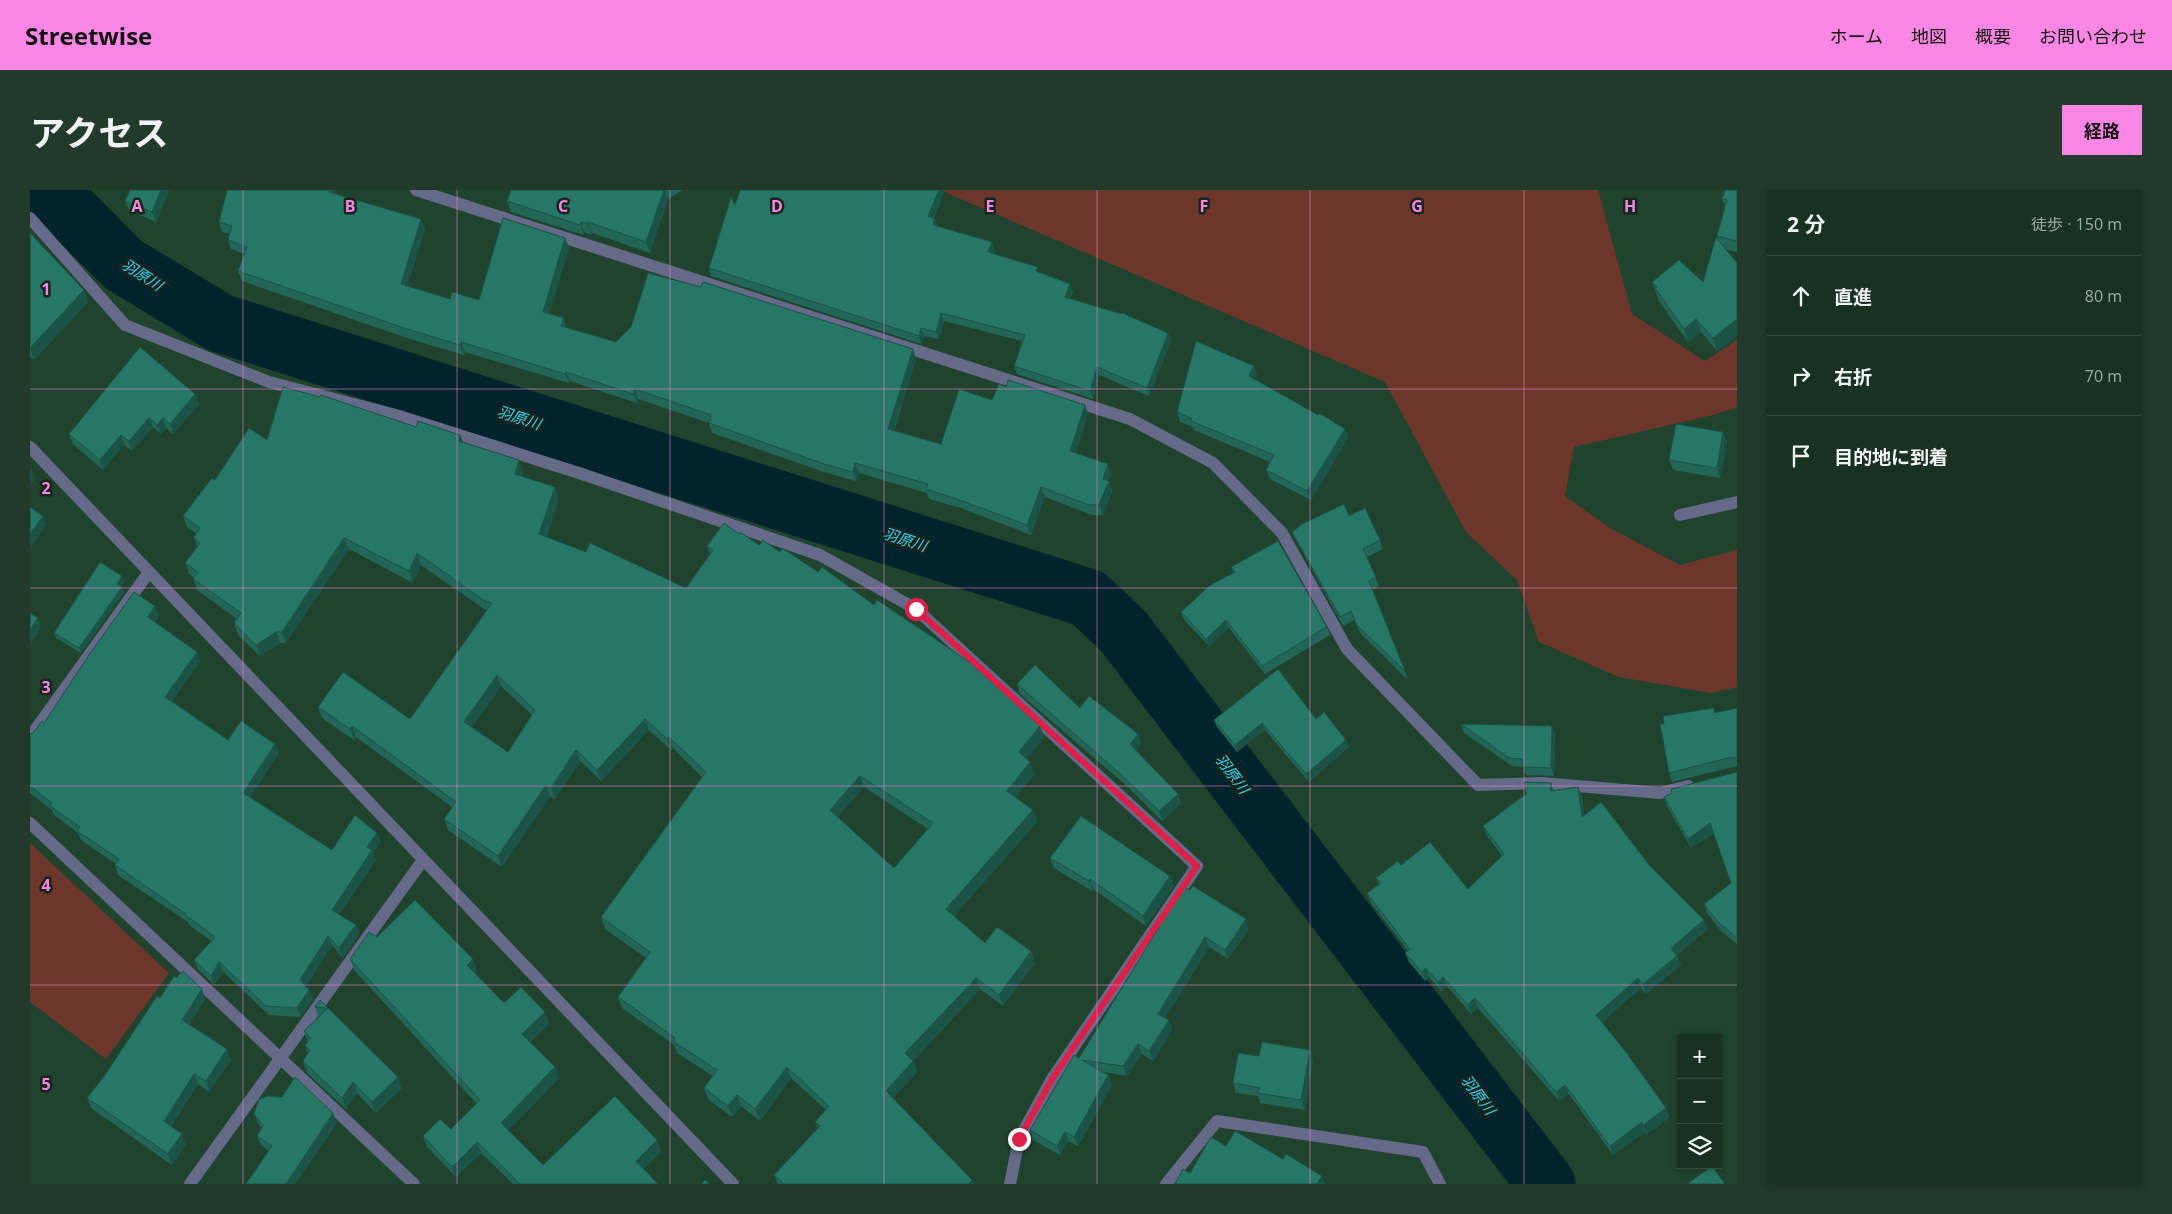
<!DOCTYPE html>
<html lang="ja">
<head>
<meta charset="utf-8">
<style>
	:root { --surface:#183222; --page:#213a2a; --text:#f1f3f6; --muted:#9faaa5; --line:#364d40; --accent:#fc86e3 }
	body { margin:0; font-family:"Open Sans","Noto Sans JP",sans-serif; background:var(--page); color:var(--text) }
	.controls { position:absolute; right:15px; bottom:15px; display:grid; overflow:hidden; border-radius:0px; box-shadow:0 2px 8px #0003 }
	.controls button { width:45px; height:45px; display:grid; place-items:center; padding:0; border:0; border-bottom:1px solid var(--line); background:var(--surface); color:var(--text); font:25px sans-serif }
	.stop { position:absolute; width:15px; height:15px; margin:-11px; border:4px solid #e11d48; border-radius:50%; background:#fff }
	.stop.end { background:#e11d48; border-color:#fff; box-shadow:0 1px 5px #0008 }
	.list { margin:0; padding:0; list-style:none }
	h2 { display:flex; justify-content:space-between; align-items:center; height:65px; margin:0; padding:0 20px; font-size:21px }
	h2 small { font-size:16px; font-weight:400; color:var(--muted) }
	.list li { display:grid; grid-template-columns:32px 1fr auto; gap:15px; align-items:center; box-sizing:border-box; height:80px; padding:0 20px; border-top:1px solid var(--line) }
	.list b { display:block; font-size:19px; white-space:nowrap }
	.list em { font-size:16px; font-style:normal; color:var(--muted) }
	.icon { flex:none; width:28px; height:28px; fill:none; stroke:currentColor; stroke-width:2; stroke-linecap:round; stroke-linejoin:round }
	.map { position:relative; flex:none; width:1707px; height:994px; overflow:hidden; border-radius:0px }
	header { display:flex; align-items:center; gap:30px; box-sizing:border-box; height:70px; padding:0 25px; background:var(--accent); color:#111 }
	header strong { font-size:24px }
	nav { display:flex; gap:28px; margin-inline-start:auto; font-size:18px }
	.intro { display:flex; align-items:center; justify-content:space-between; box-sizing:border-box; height:120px; padding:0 30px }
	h1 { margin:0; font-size:35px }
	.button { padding:12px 22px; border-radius:0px; background:var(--accent); color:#111; font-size:18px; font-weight:700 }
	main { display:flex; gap:30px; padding:0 30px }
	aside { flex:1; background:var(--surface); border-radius:0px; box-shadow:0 2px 8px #0003 }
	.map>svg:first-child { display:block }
	.green { fill:#6c372a }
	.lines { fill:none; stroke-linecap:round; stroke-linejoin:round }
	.river { stroke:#01242c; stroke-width:59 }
	.minor { stroke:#646a87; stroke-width:12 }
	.tertiary { stroke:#646a87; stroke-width:12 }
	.wall { fill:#216657; fill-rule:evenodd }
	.shaded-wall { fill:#1b5347 }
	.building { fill:#267765; stroke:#1b5347; fill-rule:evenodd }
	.route { stroke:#e11d48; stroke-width:6 }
	.grid { fill:none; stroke:#fc86e3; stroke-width:1; stroke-opacity:0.55 }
	.labels { text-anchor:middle; stroke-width:5; stroke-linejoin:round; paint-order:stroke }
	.water-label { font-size:15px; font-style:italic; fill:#31d3f4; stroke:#16251b }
	.grid-label { font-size:16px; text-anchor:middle; font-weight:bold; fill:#fc86e3; stroke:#16251b; stroke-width:5; stroke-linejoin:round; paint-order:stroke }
</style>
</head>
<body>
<header>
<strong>Streetwise</strong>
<nav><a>ホーム</a><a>地図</a><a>概要</a><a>お問い合わせ</a></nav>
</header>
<div class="intro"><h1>アクセス</h1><a class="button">経路</a></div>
<main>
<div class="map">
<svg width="1707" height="994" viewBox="0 0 1707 994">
	<rect width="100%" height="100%" fill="#20432d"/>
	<!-- green -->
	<path class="green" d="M910 0H1568L1602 124 1675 171 1707 150V217L1687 224 1544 257 1535 306 1580 338 1650 375 1707 360V497L1681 503 1589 487 1509 452 1487 390 1436 342 1355 192Z
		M0 653 139 783 76 869 0 812Z"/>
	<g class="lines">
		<!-- river -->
		<path class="river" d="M19 0 94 75 190 133 1058 408 1093 441 1516 994"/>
		<!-- minor -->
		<path class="minor" d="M386 0 1100 229 1183 273 1252 343 1317 459 1448 595 1512 593 1630 603 1658 596
			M0 28 95 135 239 192 366 225 552 284 790 365 886 419 1167 676 1022 889 989 949 980 994
			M1650 325 1707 312
			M0 547 119 382
			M0 633 384 994
			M160 994 393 670
			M1136 994 1187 931 1393 962 1410 994"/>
		<!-- tertiary -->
		<path class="tertiary" d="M0 257 703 994"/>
	</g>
	<!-- wall -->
	<path class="wall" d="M100 0H139L126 32 99 20 95 11Z
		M481 0H653L638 9 620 63 562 43 561 45 554 42V45L481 22 477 11Z
		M710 0H915L904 28 907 36 962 52 965 60 964 64 1040 94 1043 102 1040 108 1138 143 1141 151 1119 206 1069 185 1063 209 987 184 984 176 992 151 914 131 909 149 894 146 891 154 681 86 679 78 705 15Z
		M1707 0V62L1695 59 1707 73V146L1687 161 1671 142 1658 152 1629 111 1622 92H1673L1689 51 1687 46 1695 16 1692 9Z
		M305 3 395 39 377 96 420 109 449 110 535 48 539 58 519 124 534 128 537 138 586 152 886 169 864 241 911 254 962 210 976 197 1055 215 1058 224 1046 263 1078 274 1082 284 1079 291 1082 301 1073 325H1062L1015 307 1001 345 931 318 899 309 897 303 829 283 826 291 797 283 682 243 679 233 608 209 607 213 540 191 539 193 435 162 434 165 380 149 212 91 208 81 214 64 201 59 198 50 200 44 192 42 189 32Z
		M0 43 54 100 58 112 4 170 0 166Z
		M1227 185 1225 189 1288 225 1315 239 1318 248 1281 310 1240 289 1236 280 1240 272 1164 240 1163 237 1150 232 1147 222Z
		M165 204 169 214 143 244 136 238 131 244 123 237 102 261 94 255 73 280 43 254 39 244Z
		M1693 242 1697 252 1690 288 1643 280 1639 270Z
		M237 250 433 253 493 282 492 286 529 309 516 347 656 398 680 364 677 356 709 344 729 355 1014 547 996 569 1005 584 985 607 1003 620 1007 632 924 726 955 753 1001 761 1005 773 973 816 950 799 883 871 887 882 863 908 944 994H748L744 985 788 939 785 932 796 920 761 888 730 931 711 916 702 927 678 909 674 898 683 886 647 863 644 855 592 818 588 807 616 768 575 739 571 727 672 587 643 558 641 560 619 540 571 591 550 571 525 609 520 606 472 677 418 640 414 629 422 617 326 547 324 550 292 528 288 517 380 529 457 421 391 375 383 393 319 359 256 453H250L230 466 208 445 204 433 207 429 167 400 163 389 164 388 159 384 155 373 167 356 164 347 167 344 157 337 153 326 185 290ZM471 496 502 525 478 562 442 537ZM834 597 898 639 864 678 807 627Z
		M1319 326 1350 350 1353 359 1337 367 1349 396 1343 400 1378 490 1331 444 1324 430 1313 436 1266 350 1262 342Z
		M1201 377 1297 437 1300 445 1235 484 1199 438 1179 456 1154 430 1151 422 1204 383Z
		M94 391 91 396 94 402 51 463 26 448 24 443Z
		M129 425 125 432 170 471 142 511 198 550 245 554 249 563 220 607 302 660 347 643 350 653 343 662 346 670 309 725 326 735 329 744 313 768 302 755 276 796 279 800 283 809 270 827 239 825 193 782 184 795 168 779 164 770 181 751 159 735 158 732 88 685 85 675 86 674 51 650 48 643 24 625 22 620 0 603V544L3 543 14 533Z
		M987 494 1050 518 1108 544 1111 554 1106 561 1151 613 1132 631 1098 597 990 504Z
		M1707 518V576L1642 592 1639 583 1685 523Z
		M1286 529 1316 550 1319 557 1279 592 1235 540 1207 562 1187 537 1184 530Z
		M1431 534 1522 536 1525 544 1524 586 1496 585 1493 577 1482 576 1434 543Z
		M1707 582V754L1691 741 1677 723 1674 714 1701 693 1684 643 1661 658 1637 616 1634 607Z
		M1548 597 1552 606 1554 625 1619 675 1678 739 1647 765 1651 775 1616 804 1611 798 1572 832 1636 918 1639 928 1617 944 1615 942 1583 965 1539 904 1529 911 1448 818 1441 824 1417 796 1411 801 1399 787 1395 791 1379 772 1375 763 1378 761 1341 713 1337 703 1349 694 1346 688 1371 675 1438 699 1472 666 1457 646 1453 636 1523 600Z
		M1020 668 1140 686 1144 696 1116 736 1063 699 1062 701 1024 678Z
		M1126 736 1219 739 1198 769 1179 757 1135 828 1139 830 1142 840 1123 871 1112 864 1097 886 1073 882 1078 885 1082 895 1048 956 1038 951 1030 965 1003 950 1000 940 1049 868 1128 739Z
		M347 747 447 780 444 782 474 813 515 822 519 833 500 852 525 877 529 888 478 940 513 975 627 950 631 961 613 979 628 994H483L451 963 426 987 397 957 393 946 421 939 447 914 324 780 320 769Z
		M130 808 175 809 159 834 201 870 179 902 168 894 141 936 156 954 142 975 61 918 57 908 75 885Z
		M290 810 372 898 346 923 327 903 316 919 277 883 273 871 278 864 275 855 278 852 274 841 289 827 285 817Z
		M1229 866 1283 870 1275 920 1230 913 1228 906 1206 903 1203 893Z
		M303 923 307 933 265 994H216L239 961 231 955 227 946 232 939 228 933 224 924Z"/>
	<!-- shaded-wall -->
	<path class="shaded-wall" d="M131 0H139L126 32 122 22Z
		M299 0H306L302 11 299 2Z
		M634 0H635L638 9 620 63 616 52Z
		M909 0H915L901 34 898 26Z
		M391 29 395 39 375 104 371 94Z
		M905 29 908 36 903 35Z
		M551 32 554 42V45L550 35Z
		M558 32 562 43 561 45 558 34Z
		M535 48 539 58 516 132 513 122Z
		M962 52 965 60 961 70 958 62Z
		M1040 94 1043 102 1038 115 1035 107Z
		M54 100 58 112 4 170 0 158Z
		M911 123 914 131 909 149 906 142Z
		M534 128 537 138 531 136Z
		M1666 129 1671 142 1658 152 1654 139Z
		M1707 129V146L1687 161 1683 148Z
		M891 138 894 146 891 154 889 146Z
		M1138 143 1141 151 1119 206 1117 198Z
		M431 152 435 162 434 165 430 155Z
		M883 159 886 169 861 248 858 239Z
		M1224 176 1227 185 1222 195 1219 186Z
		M1067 177 1069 185 1063 209 1060 201Z
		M536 182 540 191 539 193 535 184Z
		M605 199 608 209 607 213 603 204Z
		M165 204 169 214 143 244 140 234Z
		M1055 215 1058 224 1044 271 1040 261Z
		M119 228 123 237 102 261 99 251Z
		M133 228 136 238 131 244 127 235Z
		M1315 239 1318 248 1281 310 1277 301Z
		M1693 242 1697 252 1690 288 1687 278Z
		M91 245 94 255 73 280 70 270Z
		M430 245 435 257 429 251Z
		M489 270 493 282 489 295 485 284Z
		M825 273 829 283 826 291 823 282Z
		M1078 274 1082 284 1079 291 1082 301 1073 325 1069 315 1073 289Z
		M1 279 5 288 0 296V280Z
		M525 297 529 309 514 356 509 344Z
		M1011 297 1015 307 1001 345 997 335Z
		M13 326 16 335 0 359V344Z
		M314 348 319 359 256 453 252 442Z
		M387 363 391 375 383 393 379 381Z
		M92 386 94 391 89 399 87 394Z
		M92 397 94 402 51 463 49 458Z
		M125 416 129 425 122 437 118 427Z
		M8 428 11 438 0 455V440Z
		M1196 430 1199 438 1179 456 1176 449Z
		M246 442 250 453 230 466 226 455Z
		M167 462 170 471 139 516 135 507Z
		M467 485 471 496 438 543 434 532Z
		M615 529 619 540 571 591 567 580Z
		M1232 533 1235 540 1207 562 1205 555Z
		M322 536 326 547 324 550 320 539Z
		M1010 536 1014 547 993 573 989 562Z
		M1522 536 1525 544 1524 586 1521 578Z
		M1108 544 1111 554 1103 564 1100 554Z
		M639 547 643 558 641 560 637 549Z
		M1316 550 1319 557 1279 592 1276 584Z
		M245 554 249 563 217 612 213 603Z
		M546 560 550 571 525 609 521 598Z
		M1000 572 1005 584 981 612 977 601Z
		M830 586 834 597 804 631 800 620Z
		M1521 593 1524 602 1521 601Z
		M516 595 520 606 472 677 468 666Z
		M1548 597 1552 606 1556 636 1552 627Z
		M1148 604 1151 613 1132 631 1129 621Z
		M1003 620 1007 632 920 731 916 719Z
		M1680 633 1684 642 1661 658 1658 649Z
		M347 643 350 653 343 662 346 670 306 730 302 720 337 657Z
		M1140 686 1144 696 1116 736 1113 726Z
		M1060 689 1063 699 1062 701 1059 691Z
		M1216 729 1219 739 1198 769 1195 760Z
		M1674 730 1678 739 1644 767 1641 758Z
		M326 735 329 744 313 768 309 758Z
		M298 746 302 755 273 800 270 790Z
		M1175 747 1179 757 1132 834 1128 824Z
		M1001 761 1005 773 973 816 969 805Z
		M1647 766 1651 775 1616 804 1613 794Z
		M443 769 447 780 441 786 437 775Z
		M189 772 193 782 184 795 181 786Z
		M1396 778 1399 787 1395 791 1392 782Z
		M1413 787 1417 796 1411 801 1408 792Z
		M946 788 950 799 879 875 875 863Z
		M1608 788 1611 798 1569 834 1566 825Z
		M172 799 175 809 156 840 152 830Z
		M279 800 283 809 270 827 267 818Z
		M1445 808 1448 818 1441 824 1438 815Z
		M515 822 519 833 496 855 492 844Z
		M1139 830 1142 840 1123 871 1119 861Z
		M1108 854 1112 864 1097 886 1093 876Z
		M197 859 201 870 179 902 176 891Z
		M1280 860 1283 870 1275 920 1271 910Z
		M883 871 887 882 860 912 856 901Z
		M525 877 529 888 474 943 471 933Z
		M757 877 761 888 730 931 725 919Z
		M164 884 168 894 137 941 134 931Z
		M1078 885 1082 895 1048 956 1044 947Z
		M368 887 372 898 346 923 342 912Z
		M323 892 327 903 316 919 312 908Z
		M1535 895 1539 904 1529 911 1526 902Z
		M707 905 711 916 702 927 698 916Z
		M1636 918 1639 928 1617 944 1613 935Z
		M303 923 307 933 265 994H256Z
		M1612 932 1615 942 1583 965 1580 956Z
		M1035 942 1038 951 1030 965 1027 956Z
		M152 944 156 954 142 975 138 964Z
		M627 950 631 961 610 982 606 971Z
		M447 952 451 963 426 987 422 977Z
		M1292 986 1295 994H1287Z
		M942 990 944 994H938Z"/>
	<!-- building -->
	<path class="building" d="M100 0H131L122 22 95 11Z
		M197 0H299V2L391 29 371 94 420 109 422 102 449 110 473 28 535 48 513 122 534 128 531 136 586 152 601 137 618 83 671 97 673 92 883 159 858 239 911 254 929 199 962 210 969 194 976 197 978 190 1055 215 1040 261 1078 274 1073 289 1079 291 1069 315H1059L1011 297 997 335 927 309 896 299 898 294 825 273 823 282 794 274 679 233 681 225 605 199 603 204 536 182 535 184 431 152 430 155 377 139 208 81 217 57 198 50 202 36 189 32Z
		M481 0H634L616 52 558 32V34L551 32 550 35 477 11Z
		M710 0H909L898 26 905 29 903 35 962 52 958 62 1008 77 1006 81 1040 94 1035 107 1091 124 1092 123 1138 143 1117 198 1067 177 1060 201 984 176 995 145 911 123 906 142 891 138 889 146 679 78 701 7 705 15Z
		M1695 0H1707V51L1687 46 1697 10 1692 9Z
		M0 43 54 100 0 158Z
		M1686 47 1707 73V129L1683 148 1666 129 1654 139 1625 98 1627 97 1622 92 1649 70 1673 92Z
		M1166 151 1224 176 1219 186 1288 225 1289 223 1315 239 1277 301 1236 280 1244 265 1161 231 1162 229 1147 222Z
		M110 157 165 204 140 234 133 228 127 235 119 228 99 251 91 245 70 270 39 244Z
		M253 197 290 207 291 205 386 237 388 231 430 245 429 251 489 270 485 284 525 297 509 344 556 362 560 353 656 398 683 360 677 356 694 333 709 344 710 342 729 355 733 350 750 362 752 358 788 382 792 377 844 415 847 410 941 473 1010 536 989 562 1000 572 977 601 1003 620 916 719 955 753 967 737 1001 761 969 805 946 788 875 863 883 871 856 901 942 990 938 994H754L744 985 790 936 785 932 799 916 757 877 725 919 707 905 698 916 674 898 687 880 643 851 645 848 588 807 620 762 571 727 676 582 639 547 637 549 615 529 567 580 546 560 521 598 516 595 468 666 414 629 426 612 322 536 320 539 288 517 313 482 380 529 462 413 453 410 387 363 379 381 314 348 252 442H246L226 455 204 433 211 423 163 389 168 382 155 373 170 353 164 347 170 338 153 326 182 288 185 290 219 238 237 250ZM467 485 505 520 478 562 434 532ZM830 586 903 633 864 678 800 620Z
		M1646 234 1693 242 1687 278 1639 270Z
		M1314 314 1319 326 1335 318 1350 350 1333 359 1346 387 1339 391 1375 481 1327 435 1321 421 1310 427 1262 342 1272 334Z
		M0 317 13 326 0 344Z
		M1248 351 1297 437 1232 476 1196 430 1176 449 1151 422 1179 396 1205 382 1201 377Z
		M70 372 92 386 87 394 92 397 49 458 24 443Z
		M104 402 125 416 118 427 167 462 135 507 198 550 211 531 245 554 213 603 302 660 325 625 347 643 337 657 342 660 302 720 326 735 309 758 298 746 270 790 279 800 267 818 236 816 189 772 181 786 164 770 185 747 155 725 156 724 85 675 89 669 47 641 50 637 20 616 22 613 0 596V544L3 543 12 531 14 533 61 462Z
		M0 423 8 428 0 440Z
		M1005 475 1050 518 1059 506 1108 544 1100 554 1148 604 1129 621 1094 587 987 494Z
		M1248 479 1286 529 1294 522 1316 550 1276 584 1232 533 1205 555 1184 530Z
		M1684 518V523L1707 518V568L1702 567 1639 583 1630 534H1634L1633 526Z
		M1431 534 1522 536 1521 578 1493 577 1492 569 1479 568Z
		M1707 582V748L1688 732 1674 714 1701 693 1680 633 1658 649 1634 607 1642 603 1641 599Z
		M1494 592 1521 593V601L1548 597 1552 627 1571 612 1619 675 1674 730 1641 758 1647 766 1613 794 1608 788 1566 825 1596 862 1636 918 1613 935 1612 932 1580 956 1535 895 1526 902 1445 808 1438 815 1413 787 1408 792 1396 778 1392 782 1375 763 1380 759 1337 703 1351 693 1346 688 1368 671 1371 675 1400 652 1438 699 1474 664 1453 636 1496 604Z
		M1051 626 1140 686 1113 726 1060 689 1059 691 1020 668Z
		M1153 696 1160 700 1163 696 1216 729 1195 760 1175 747 1128 824 1139 830 1119 861 1108 854 1093 876 1052 870 1078 885 1044 947 1035 942 1027 956 1000 940 1044 865 1049 868 1129 737 1126 736Z
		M385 710 443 769 437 775 474 813 491 797 515 822 492 844 525 877 471 933 513 975 585 906 627 950 606 971 628 994H490L447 952 422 977 393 946 410 929 421 939 450 910 320 769 339 742 347 747Z
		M153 781 172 799 152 830 197 859 176 891 164 884 134 931 152 944 138 964 57 908 75 885 127 806 130 808 144 786 146 788Z
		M290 810 368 887 342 912 323 892 312 908 273 871 280 860 275 855 281 848 274 841 298 818 285 817Z
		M1232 852 1280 860 1271 910 1227 903 1230 898 1203 893 1208 863 1229 866Z
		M265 887 303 923 256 994H216L242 956 227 946 233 936 224 924 229 909 238 906 252 907Z
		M1205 941 1253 969 1256 964 1292 986 1287 994H1145L1153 979 1160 983 1181 947 1196 956Z
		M1682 976 1695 994H1657Z
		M675 990 680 994H671Z"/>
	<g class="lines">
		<!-- route -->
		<path class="route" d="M886 419 1167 676 1022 889 989 949"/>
	</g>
	<!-- grid -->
	<path class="grid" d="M213 0V994M427 0V994M640 0V994M854 0V994M1067 0V994M1280 0V994M1494 0V994M0 199H1707M0 398H1707M0 596H1707M0 795H1707"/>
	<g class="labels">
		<!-- water labels -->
		<g class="water-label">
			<text transform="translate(112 85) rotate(33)" y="5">羽原川</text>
			<text transform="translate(489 228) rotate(18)" y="5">羽原川</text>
			<text transform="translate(875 350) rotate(18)" y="5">羽原川</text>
			<text transform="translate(1202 584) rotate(53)" y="5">羽原川</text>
			<text transform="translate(1448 905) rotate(53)" y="5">羽原川</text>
		</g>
	</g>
	<g class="grid-label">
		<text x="107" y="22">A</text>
		<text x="320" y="22">B</text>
		<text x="533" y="22">C</text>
		<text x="747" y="22">D</text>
		<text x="960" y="22">E</text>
		<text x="1174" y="22">F</text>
		<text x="1387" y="22">G</text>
		<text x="1600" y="22">H</text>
		<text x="16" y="105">1</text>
		<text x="16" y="304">2</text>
		<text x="16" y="503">3</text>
		<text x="16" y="701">4</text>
		<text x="16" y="900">5</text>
	</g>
</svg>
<div class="controls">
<button>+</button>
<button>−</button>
<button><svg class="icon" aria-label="layers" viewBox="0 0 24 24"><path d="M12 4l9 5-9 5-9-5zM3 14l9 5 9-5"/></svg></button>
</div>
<div class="stop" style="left:886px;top:419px"></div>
<div class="stop end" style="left:989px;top:949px"></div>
</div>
<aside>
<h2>2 分<small>徒歩 · 150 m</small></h2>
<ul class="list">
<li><svg class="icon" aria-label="ahead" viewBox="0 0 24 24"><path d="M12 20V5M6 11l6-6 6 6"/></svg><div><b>直進</b></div><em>80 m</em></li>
<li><svg class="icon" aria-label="right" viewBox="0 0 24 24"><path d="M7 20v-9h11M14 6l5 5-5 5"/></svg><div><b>右折</b></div><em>70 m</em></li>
<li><svg class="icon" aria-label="arrive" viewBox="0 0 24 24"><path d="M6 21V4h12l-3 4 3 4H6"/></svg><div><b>目的地に到着</b></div></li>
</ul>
</aside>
</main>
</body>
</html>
